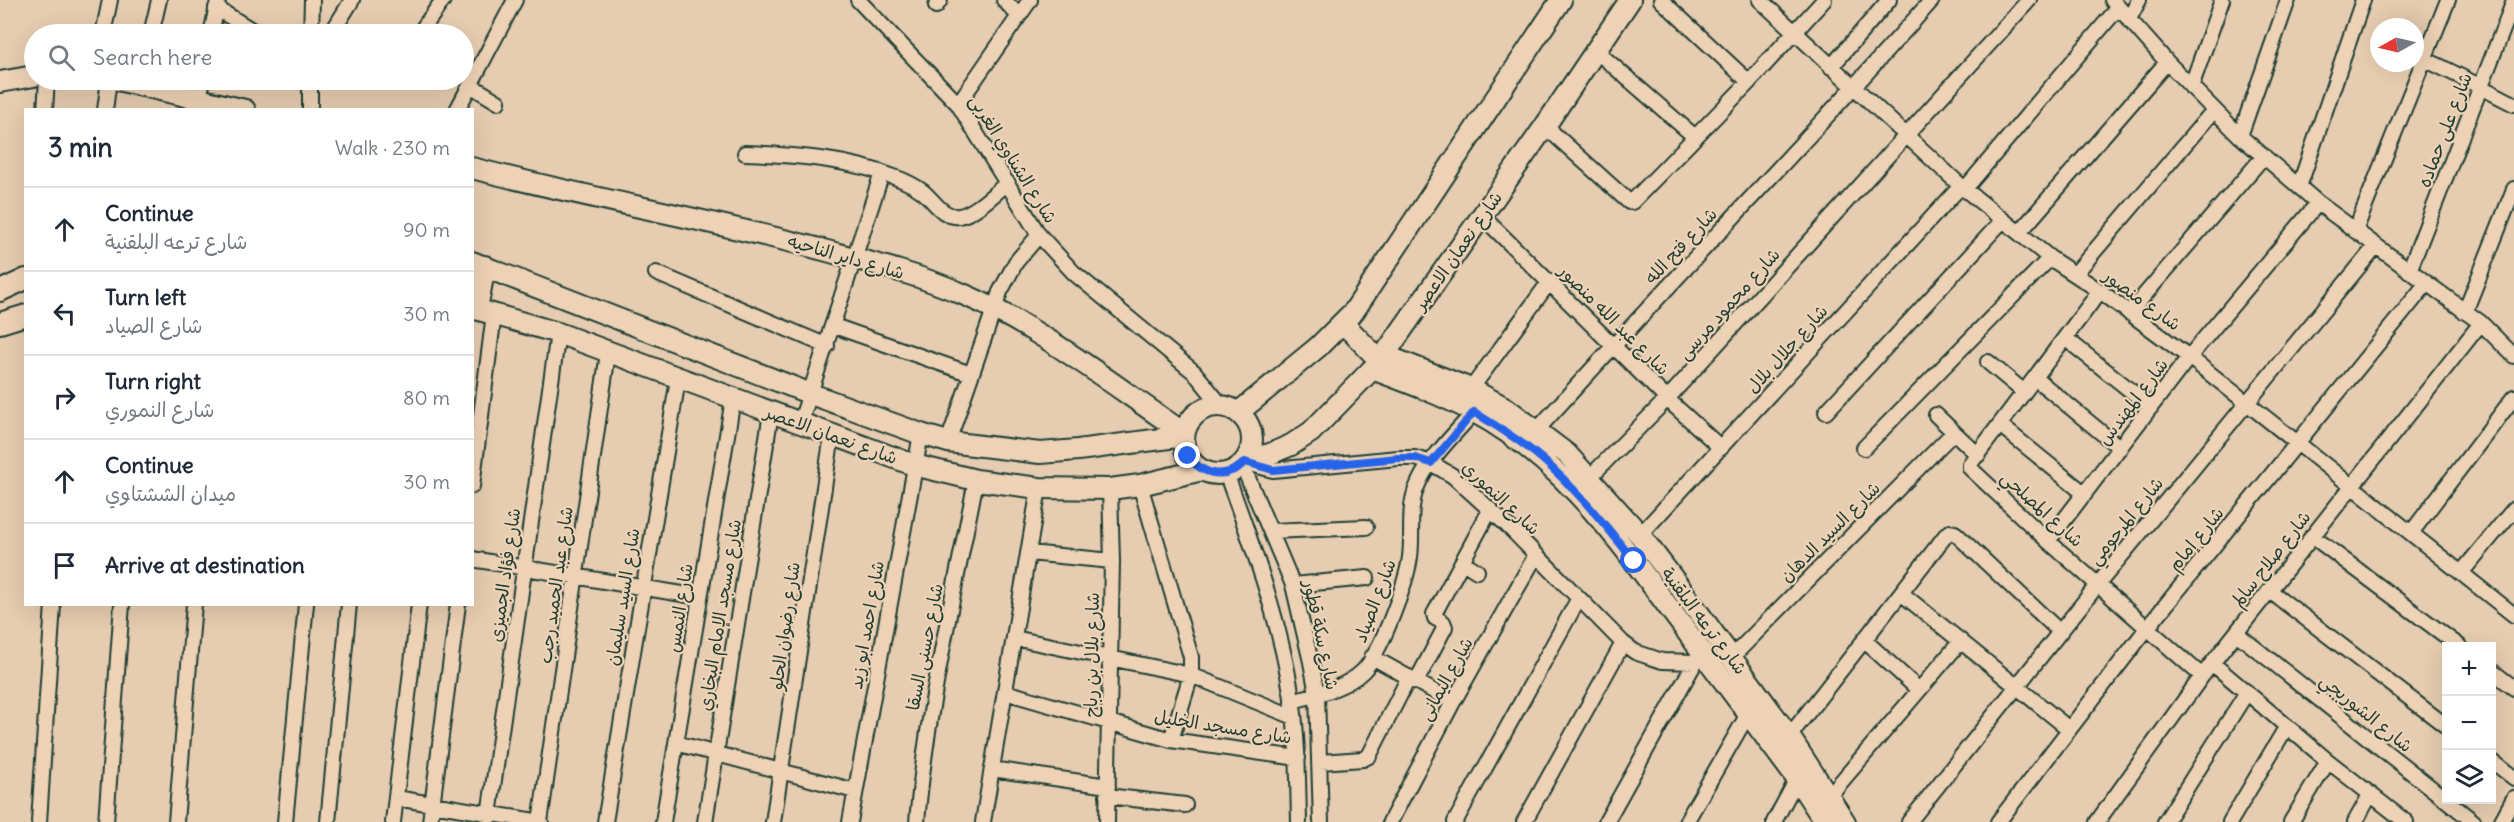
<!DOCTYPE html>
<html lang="en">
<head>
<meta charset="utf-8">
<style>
	:root { --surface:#fff; --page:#f2f2f3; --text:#1f2937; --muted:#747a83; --line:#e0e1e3 }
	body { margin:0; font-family:Delius,"Playpen Sans Arabic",sans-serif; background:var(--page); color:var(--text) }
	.controls { position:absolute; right:18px; bottom:18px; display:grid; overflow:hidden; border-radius:0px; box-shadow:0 6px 24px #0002 }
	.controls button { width:54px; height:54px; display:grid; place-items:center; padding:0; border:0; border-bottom:2px solid var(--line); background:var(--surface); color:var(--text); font:30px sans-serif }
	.compass { position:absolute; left:2370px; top:18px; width:54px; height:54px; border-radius:50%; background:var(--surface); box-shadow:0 6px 24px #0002; rotate:262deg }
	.stop { position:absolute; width:18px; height:18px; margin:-14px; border:4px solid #2563eb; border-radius:50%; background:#fff }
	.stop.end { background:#2563eb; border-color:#fff; box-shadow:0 2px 6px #0008 }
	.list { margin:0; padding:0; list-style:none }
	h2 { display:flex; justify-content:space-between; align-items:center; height:78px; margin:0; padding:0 24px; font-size:26px }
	h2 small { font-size:20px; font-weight:400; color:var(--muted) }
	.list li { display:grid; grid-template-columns:39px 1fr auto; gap:18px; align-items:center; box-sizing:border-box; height:84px; padding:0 24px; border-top:2px solid var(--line) }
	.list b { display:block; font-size:22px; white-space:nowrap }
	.list p { margin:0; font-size:20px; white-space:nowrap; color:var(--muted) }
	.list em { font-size:20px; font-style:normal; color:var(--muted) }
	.icon { flex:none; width:33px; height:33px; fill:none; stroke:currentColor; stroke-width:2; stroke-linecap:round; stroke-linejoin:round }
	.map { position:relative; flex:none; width:2514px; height:822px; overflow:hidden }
	.search { position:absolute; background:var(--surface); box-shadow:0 6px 24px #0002; left:24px; top:24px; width:450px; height:66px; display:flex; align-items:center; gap:15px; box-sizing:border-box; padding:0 21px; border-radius:33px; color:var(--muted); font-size:22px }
	.panel { position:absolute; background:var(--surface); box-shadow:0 6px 24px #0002; left:24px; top:108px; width:450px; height:498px; border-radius:0px }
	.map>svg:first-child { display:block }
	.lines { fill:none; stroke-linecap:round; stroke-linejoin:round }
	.street-casing { stroke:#1f3d34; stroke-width:18 }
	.secondary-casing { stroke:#1f3d34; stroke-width:24 }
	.street { stroke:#eed2b5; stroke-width:14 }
	.secondary { stroke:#eed2b5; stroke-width:20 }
	.route { stroke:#2563eb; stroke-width:8 }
	.labels { text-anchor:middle; stroke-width:4.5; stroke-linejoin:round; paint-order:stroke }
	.street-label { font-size:18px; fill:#1f3d34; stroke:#eed2b5 }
</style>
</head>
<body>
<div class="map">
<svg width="2514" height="822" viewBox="0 0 2514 822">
	<rect width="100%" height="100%" fill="#e6ccb0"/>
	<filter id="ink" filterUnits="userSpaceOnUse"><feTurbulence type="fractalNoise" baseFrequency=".0167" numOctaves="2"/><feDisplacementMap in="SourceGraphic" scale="12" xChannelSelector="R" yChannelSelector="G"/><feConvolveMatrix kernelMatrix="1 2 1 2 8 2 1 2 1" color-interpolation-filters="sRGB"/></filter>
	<g filter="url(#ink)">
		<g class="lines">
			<!-- street casing -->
			<g class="street-casing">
				<path id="street" d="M858 0 958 104 1039 235 1074 273 1194 372 1221 405
					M1004 0 1019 16
					M1661 0 1749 82
					M1760 0 1961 186 2050 258 2100 291 2189 357 2514 615
					M2112 0 2167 62 2240 136 2318 203 2481 323 2514 356
					M936 6 940 0
					M216 8 258 34
					M2129 19 2139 0
					M103 34 110 0
					M151 34 159 0
					M211 34 218 1
					M311 34 312 0
					M331 34 352 0
					M381 34H382
					M419 34 443 0
					M1595 50 1695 137
					M2424 59C2455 73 2484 89 2514 104
					M1831 67 1889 0
					M470 85 498 102
					M2191 87 2222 0
					M199 98 203 80
					M958 104 1030 0
					M45 110 47 80
					M105 110 109 80
					M310 110V80
					M457 110 515 0
					M1545 126 1629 202H1632L1749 82 1824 0
					M2240 136 2288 0
					M745 153C796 155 849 159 897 178 905 181 915 186 922 191 933 199 942 218 959 216 976 213 994 193 1008 183
					M2299 187 2363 0
					M1964 190 2118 8
					M1482 216 1667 399 1721 448
					M2355 231 2448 0
					M2019 233 2167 62
					M2409 271 2514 1
					M656 273 827 346
					M2075 274 2214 110
					M2100 291 1970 464V468L2048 541 2202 676
					M2465 312 2514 189
					M2129 313 2264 156
					M834 326 971 374
					M2065 338 2151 407
					M1988 362 2024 392
					M2035 378 2120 448
					M1471 389 1550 281
					M1826 412 2003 220
					M1936 415 1978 455
					M800 424 882 173
					M2000 425 2085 494
					M1537 430C1667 285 1803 146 1932 0
					M948 442 1000 292 1016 262 1039 235
					M1864 448 2050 258
					M1244 462 1273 470 1398 458H1415L1431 463 1453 476 1507 525 1623 643 1635 652 1662 661 1695 662
					M1242 464 1293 585 1311 662 1317 694 1321 822
					M1226 473C1253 547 1280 620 1292 698 1298 739 1298 781 1299 822
					M1583 484 1667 399 2029 0
					M1140 485 1191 657V675L1171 740
					M472 486 494 314
					M1271 531 1366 527
					M2411 533 2514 397
					M1640 535 1961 186
					M2312 536 2459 646
					M2048 541 2189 357 2318 203
					M1029 553 1112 561
					M472 559 700 597
					M1463 562 1477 571
					M2461 573 2514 509
					M1293 585 1367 578
					M2270 591 2446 726
					M1901 593 2069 729
					M2236 633 2474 822
					M1014 638 1191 675 1294 717
					M1864 640 1919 690
					M1372 657 1453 702
					M1731 658 1954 432
					M2212 663 2328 761 2406 822
					M2492 671 2514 688
					M1416 682 1445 627 1443 622 1435 618 1434 614 1490 510
					M1005 692 1171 740 1298 758
					M1292 701C1315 695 1346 688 1363 671 1381 653 1407 581 1410 557 1413 534 1408 511 1416 489 1427 460 1454 435 1474 412
					M676 743 855 791
					M1784 743 1946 535 1950 532 1955 533 2060 632
					M2492 761 2514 778
					M1320 762 1363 759 1369 756 1409 677
					M992 769 1108 786
					M1107 796 1185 805
					M1829 796 1961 641
					M396 798 541 822
					M39 822 53 604
					M106 822 122 604
					M176 822 194 604
					M285 822 306 604
					M328 822 349 604
					M393 822 419 604
					M430 822 458 604
					M488 822 558 333
					M540 822 608 353
					M605 822 678 379
					M663 822 733 399
					M705 822 771 413
					M773 822 832 435
					M850 822 921 434
					M917 822C927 707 954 594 976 480
					M983 822 1039 488
					M1107 822 1112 561 1110 489
					M1390 822 1453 702 1536 555
					M1455 822 1579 598
					M1524 822 1623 643
					M1606 822 1698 657
					M1686 822 1748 714
					M1774 822 1797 779
					M1909 822 2099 583 2375 247
					M1998 822 2148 627 2427 283
					M2097 822 2202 676 2481 323
					M2165 822 2247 692
					M2230 822 2287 726
					M2291 822 2328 761
					M2355 822 2370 795
					M2501 822 2514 798"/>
			</g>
			<!-- secondary casing -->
			<g class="secondary-casing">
				<path id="secondary" d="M118 80 245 110
					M0 82 34 76
					M472 168C591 199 713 220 831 252 876 264 923 276 965 295 1043 329 1114 386 1184 433
					M472 262 811 394 921 434 948 442 1040 453 1078 450 1184 436
					M0 291 26 279
					M472 308 558 333 914 465 976 480 1039 488 1110 489 1140 485 1202 470
					M477 309 485 266
					M0 323 26 315
					M1344 324 1380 361
					M1384 355 1471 389 1506 408 1567 454 1640 535 1681 589 1789 736 1845 822
					M1372 369C1407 382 1442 395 1474 412 1539 447 1590 503 1634 561L1797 779 1825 822
					M1184 440a34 34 0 1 1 68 0a34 34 0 1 1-68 0Z
					M1239 412 1318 347 1354 311 1561 0
					M1247 459 1270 454 1291 445 1311 432 1380 361 1545 126 1630 0"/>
			</g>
			<!-- street -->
			<use href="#street" class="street"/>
			<!-- secondary -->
			<use href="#secondary" class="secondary"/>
		</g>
	</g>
	<g class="lines" filter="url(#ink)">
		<!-- route -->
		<path class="route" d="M1188 456C1203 476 1226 480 1245 462L1273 470 1398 458H1415L1431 463 1474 412C1501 429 1529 446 1552 468 1582 496 1609 529 1634 561"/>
	</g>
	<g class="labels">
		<!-- street labels -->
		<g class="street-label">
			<text transform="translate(2445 130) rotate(-69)" y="6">شارع على حماده</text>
			<text transform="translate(1013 159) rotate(58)" y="6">شارع الشناوي الغربى</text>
			<text transform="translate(1681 246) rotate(-47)" y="6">شارع فتح الله</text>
			<text transform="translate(1458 251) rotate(-55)" y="6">شارع نعمان الاعصر</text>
			<text transform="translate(846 257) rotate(16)" y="6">شارع داير الناحيه</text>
			<text transform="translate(2142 300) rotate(36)" y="6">شارع منصور</text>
			<text transform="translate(1729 304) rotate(-48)" y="6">شارع محمود مرسى</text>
			<text transform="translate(1614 320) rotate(45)" y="6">شارع عبد الله منصور</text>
			<text transform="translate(1787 349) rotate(-48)" y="6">شارع جلال بلال</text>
			<text transform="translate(2133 402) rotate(-53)" y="6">شارع المهندس</text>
			<text transform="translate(831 435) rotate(20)" y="6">شارع نعمان الاعصر</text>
			<text transform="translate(1501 498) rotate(43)" y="6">شارع النموري</text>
			<text transform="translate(2042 509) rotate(42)" y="6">شارع المصلحي</text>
			<text transform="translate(2126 521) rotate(-51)" y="6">شارع المرحومي</text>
			<text transform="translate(1830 532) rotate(-45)" y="6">شارع السيد الدهان</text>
			<text transform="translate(2196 539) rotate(-51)" y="6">شارع إمام</text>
			<text transform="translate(2271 559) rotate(-52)" y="6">شارع صلاح سالم</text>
			<text transform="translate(505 575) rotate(-82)" y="6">شارع فؤاد الجميزى</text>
			<text transform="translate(556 585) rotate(-82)" y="6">شارع عبد الحميد رجب</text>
			<text transform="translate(623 597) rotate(-81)" y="6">شارع السيد سليمان</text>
			<text transform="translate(1375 601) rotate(-69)" y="6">شارع الصياد</text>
			<text transform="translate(680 608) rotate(-81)" y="6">شارع النمس</text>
			<text transform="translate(720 615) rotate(-81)" y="6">شارع مسجد الإمام البخاري</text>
			<text transform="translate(1704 621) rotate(53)" y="6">شارع ترعه البلقنية</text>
			<text transform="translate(867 625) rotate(-80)" y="6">شارع احمد ابو زيد</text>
			<text transform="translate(785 626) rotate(-82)" y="6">شارع رضوان الحلو</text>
			<text transform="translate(1321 635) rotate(78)" y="6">شارع سكة قطور</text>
			<text transform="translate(925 647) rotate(-79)" y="6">شارع حسنى السقا</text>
			<text transform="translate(1092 655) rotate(-89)" y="6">شارع بلال بن رباح</text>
			<text transform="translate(1446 679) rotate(-61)" y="6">شارع اليمانى</text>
			<text transform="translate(2366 713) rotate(39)" y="6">شارع الشوربجي</text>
			<text transform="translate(1223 727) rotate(9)" y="6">شارع مسجد الخليل</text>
		</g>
	</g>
</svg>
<div class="controls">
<button>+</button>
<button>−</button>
<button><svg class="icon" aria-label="layers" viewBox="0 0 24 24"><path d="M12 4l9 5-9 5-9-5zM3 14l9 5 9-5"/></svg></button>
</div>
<svg class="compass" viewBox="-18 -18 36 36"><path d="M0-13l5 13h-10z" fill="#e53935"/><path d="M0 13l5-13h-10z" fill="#747a83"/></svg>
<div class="stop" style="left:1634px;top:561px"></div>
<div class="stop end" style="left:1188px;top:456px"></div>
<div class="search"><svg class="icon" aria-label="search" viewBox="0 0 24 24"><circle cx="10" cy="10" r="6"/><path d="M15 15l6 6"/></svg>Search here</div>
<section class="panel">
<h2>3 min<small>Walk · 230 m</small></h2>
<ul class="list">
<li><svg class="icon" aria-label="ahead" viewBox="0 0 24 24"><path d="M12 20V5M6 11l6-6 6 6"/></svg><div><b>Continue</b><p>شارع ترعه البلقنية</p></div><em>90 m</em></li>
<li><svg class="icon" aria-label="left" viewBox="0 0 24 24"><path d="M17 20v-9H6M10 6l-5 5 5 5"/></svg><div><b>Turn left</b><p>شارع الصياد</p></div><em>30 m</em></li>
<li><svg class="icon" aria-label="right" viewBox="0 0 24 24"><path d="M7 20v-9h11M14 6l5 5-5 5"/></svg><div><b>Turn right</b><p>شارع النموري</p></div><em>80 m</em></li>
<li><svg class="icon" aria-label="ahead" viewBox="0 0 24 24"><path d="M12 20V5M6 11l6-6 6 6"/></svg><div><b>Continue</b><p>ميدان الششتاوي</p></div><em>30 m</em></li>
<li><svg class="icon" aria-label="arrive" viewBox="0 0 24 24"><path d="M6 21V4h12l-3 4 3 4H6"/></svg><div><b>Arrive at destination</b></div></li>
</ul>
</section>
</div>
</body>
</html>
